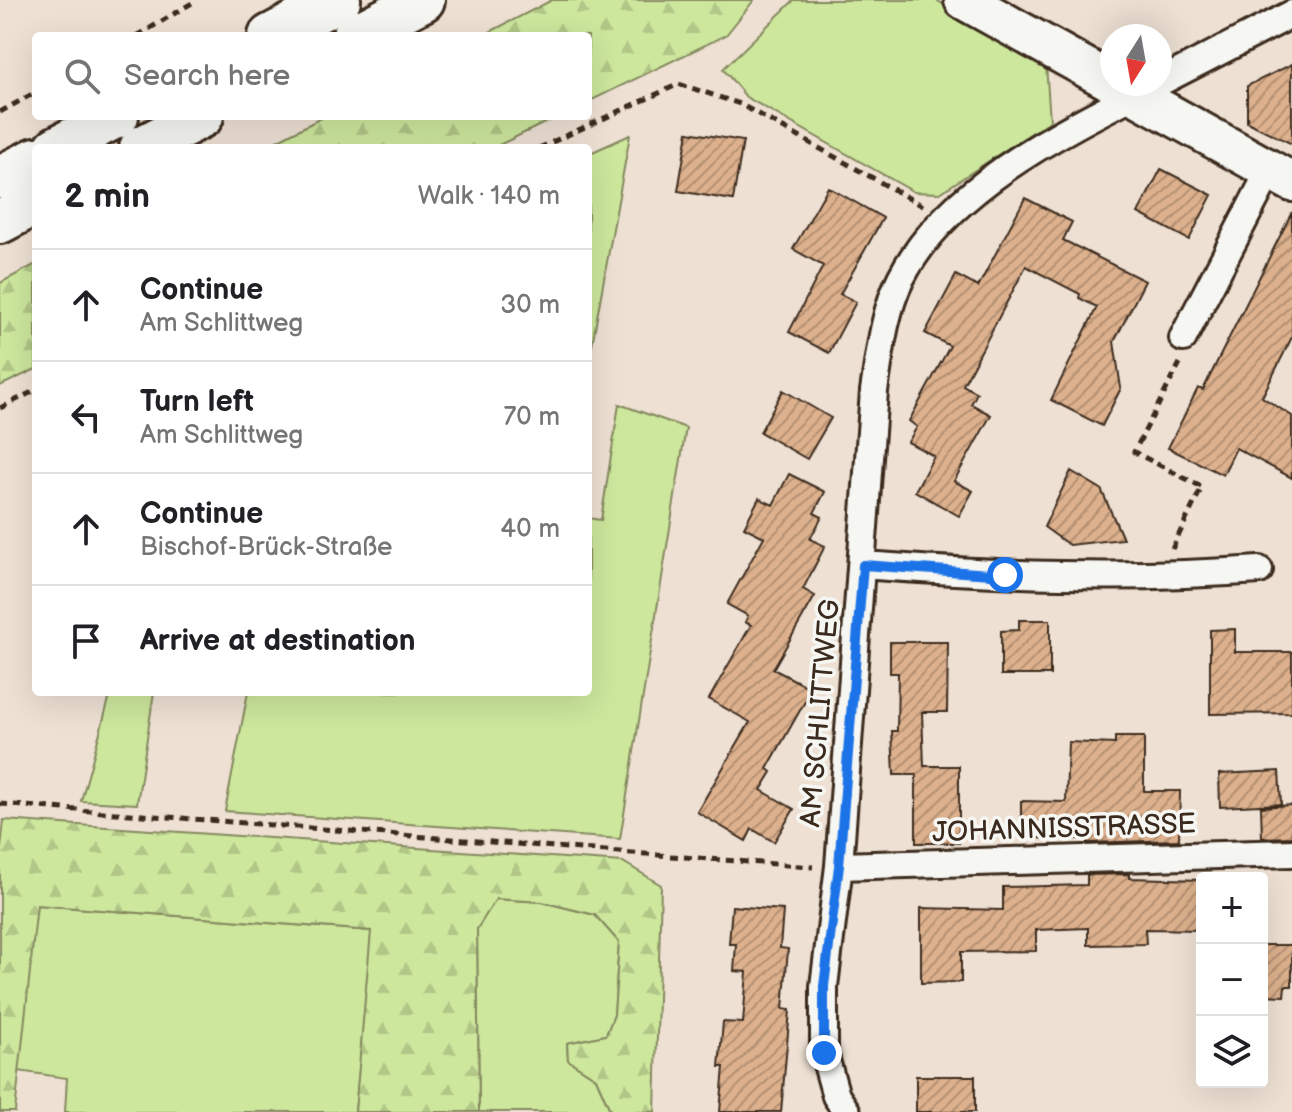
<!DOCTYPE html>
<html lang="en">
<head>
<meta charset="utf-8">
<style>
	:root { --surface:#fff; --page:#f6f6f6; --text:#202124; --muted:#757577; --line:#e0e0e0 }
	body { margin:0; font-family:"Balsamiq Sans",sans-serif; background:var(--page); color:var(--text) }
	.controls { position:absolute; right:24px; bottom:24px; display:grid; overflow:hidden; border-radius:8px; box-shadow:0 8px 32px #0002 }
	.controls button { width:72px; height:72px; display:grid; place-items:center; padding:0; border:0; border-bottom:2px solid var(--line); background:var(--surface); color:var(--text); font:40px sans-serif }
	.compass { position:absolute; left:1100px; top:24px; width:72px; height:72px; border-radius:50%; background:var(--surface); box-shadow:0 8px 32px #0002; rotate:191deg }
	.stop { position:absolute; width:24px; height:24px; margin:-18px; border:6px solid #1a73e8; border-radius:50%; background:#fff }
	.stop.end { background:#1a73e8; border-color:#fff; box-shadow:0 2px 8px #0008 }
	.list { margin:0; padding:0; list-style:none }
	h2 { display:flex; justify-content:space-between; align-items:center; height:104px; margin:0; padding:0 32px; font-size:34px }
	h2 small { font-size:26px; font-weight:400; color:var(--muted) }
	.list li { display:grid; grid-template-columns:52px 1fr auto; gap:24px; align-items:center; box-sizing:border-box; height:112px; padding:0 32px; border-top:2px solid var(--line) }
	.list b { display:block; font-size:30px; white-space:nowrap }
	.list p { margin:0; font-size:26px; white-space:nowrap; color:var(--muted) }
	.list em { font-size:26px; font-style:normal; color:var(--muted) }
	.icon { flex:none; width:44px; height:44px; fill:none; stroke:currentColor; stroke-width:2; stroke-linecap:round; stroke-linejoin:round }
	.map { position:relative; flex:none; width:1292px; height:1112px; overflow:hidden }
	.search { position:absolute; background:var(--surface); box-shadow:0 8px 32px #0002; left:32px; top:32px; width:560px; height:88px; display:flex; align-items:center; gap:20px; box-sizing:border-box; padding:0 28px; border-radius:8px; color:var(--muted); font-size:30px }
	.panel { position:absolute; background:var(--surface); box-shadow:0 8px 32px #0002; left:32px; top:144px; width:560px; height:552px; border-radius:8px }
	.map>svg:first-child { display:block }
	.grass { fill:#cde79d; stroke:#84885e; stroke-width:2 }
	.forest { fill:url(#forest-firs); stroke:#84885e; stroke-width:2 }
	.building { fill:url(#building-hatch); stroke:#3b2a1e; stroke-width:2 }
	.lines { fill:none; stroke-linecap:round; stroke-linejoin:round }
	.street-casing { stroke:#3b2a1e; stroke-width:32 }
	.secondary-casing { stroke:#3b2a1e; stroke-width:44 }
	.primary-casing { stroke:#3b2a1e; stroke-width:48 }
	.path { stroke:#3b2a1e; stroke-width:5; stroke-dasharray:8 6; stroke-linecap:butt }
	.street { stroke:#f6f6f2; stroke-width:26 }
	.secondary { stroke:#f6f6f2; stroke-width:38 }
	.primary { stroke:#f6f6f2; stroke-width:42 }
	.route { stroke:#1a73e8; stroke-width:10 }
	.labels { text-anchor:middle; stroke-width:7; stroke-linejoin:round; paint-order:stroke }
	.street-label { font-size:28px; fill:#3b2a1e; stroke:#f6f6f2 }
</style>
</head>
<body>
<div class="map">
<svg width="1292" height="1112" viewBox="0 0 1292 1112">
	<defs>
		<pattern id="forest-firs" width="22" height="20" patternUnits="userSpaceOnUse" patternTransform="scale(2)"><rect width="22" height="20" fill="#cde79d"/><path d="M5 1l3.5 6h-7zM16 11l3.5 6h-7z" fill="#b1c687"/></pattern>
		<pattern id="building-hatch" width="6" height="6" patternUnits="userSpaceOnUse" patternTransform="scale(2)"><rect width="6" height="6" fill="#ddb18d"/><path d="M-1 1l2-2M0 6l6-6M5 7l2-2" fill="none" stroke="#b49073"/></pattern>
	</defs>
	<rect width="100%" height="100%" fill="#eee1d4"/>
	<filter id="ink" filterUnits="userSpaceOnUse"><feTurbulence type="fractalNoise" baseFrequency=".0125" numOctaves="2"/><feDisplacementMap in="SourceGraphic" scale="16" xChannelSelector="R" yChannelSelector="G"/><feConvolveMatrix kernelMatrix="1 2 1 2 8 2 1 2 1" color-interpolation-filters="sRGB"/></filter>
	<g filter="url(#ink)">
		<!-- grass -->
		<path class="grass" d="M794 0H936L1046 64 1050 121 940 193 914 192 746 97 723 69Z
			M630 135 588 367V154Z
			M619 404 686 428 620 839 225 811 248 692H588V518L601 520Z
			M111 692H154L137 804 81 801Z
			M495 899 542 902 595 915 619 942 614 1015 606 1035 567 1043 568 1060 596 1078 611 1112H479L477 929Z
			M36 905 372 931 355 1112H65L67 1078 18 1071Z"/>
		<!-- forest -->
		<path class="forest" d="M552 0H754L726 35 588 102V36H482Z
			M325 116H559L493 148H263Z
			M36 264V369L0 386V283Z
			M4 820 623 862 661 885 655 1112H611L596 1078 568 1060 567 1043 606 1035 614 1015 619 942 595 915 542 902 496 899 477 929 479 1112H355L371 931 37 905 15 1112H0V857Z"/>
		<!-- building -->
		<path class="building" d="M1292 64V144L1247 122V86Z
			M688 132 743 141 733 200 678 191Z
			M1161 169 1212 195 1189 240 1138 213Z
			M828 187 883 218 840 294 856 302 829 353 789 332 823 266 793 249Z
			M1025 198 1072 222 1063 240 1145 281 1114 342 1121 388 1102 426 1051 400 1097 307 1079 298 1080 294 1026 266 963 385 977 393 971 404 991 415 954 481 973 491 959 516 915 491 934 456 908 442 917 427 909 421 950 346 925 333 956 275 978 287Z
			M1292 212V337L1262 397 1292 416V478L1236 448 1223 475 1168 448 1198 388 1203 390Z
			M783 390 831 418 807 459 760 432Z
			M1071 471 1101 489 1123 539 1069 545 1044 527Z
			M789 474 825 492 814 513 822 517 810 539 825 546 803 589 815 596 773 669 812 689 767 769 772 772 761 790 794 809 774 842 752 829 746 841 697 812 750 722 709 699 751 625 745 622 748 616 727 604 764 537 744 527 759 498 773 505Z
			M1019 620H1050V675H1001V631L1019 630Z
			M1235 629V652H1292V713L1210 714V630Z
			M890 642H948L947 712H922L924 766H959V843H916V775H894L892 731H897L898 673H890Z
			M1115 737H1144V791H1180L1179 840 1087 843V839L1021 838V801L1066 802 1068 742 1115 744Z
			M1279 771 1281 804 1220 807 1219 774Z
			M1292 805V837L1262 838 1261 807Z
			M1129 874V878L1202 880V930L1145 929 1146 944 1088 945V928L1036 930V951L961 952V982L921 983V908L1003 910V887L1087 885V875Z
			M732 906 783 910 780 948 788 949 783 1009 790 1010 781 1112H720L724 1067H719L723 1022 743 1023 747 972 734 971 736 944H729Z
			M1262 945H1292V986H1285L1284 996 1262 995Z
			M916 1076H975V1112H916Z"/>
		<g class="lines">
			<!-- street casing -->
			<g class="street-casing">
				<path id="street" d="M1160 82 1292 14
					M1183 338 1270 170
					M863 565C996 575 1126 580 1259 570
					M839 866 1292 853
					M847 1112 836 1096 824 1053V986L839 866 874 391C880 353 884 312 901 278 948 186 1067 129 1155 84"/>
			</g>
			<!-- secondary casing -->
			<g class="secondary-casing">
				<path id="secondary" d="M964 0 1292 182"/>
			</g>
			<!-- primary casing -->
			<g class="primary-casing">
				<path id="primary" d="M270 36 339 0
					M354 36 423 0
					M56 148 117 116
					M141 148 202 116
					M0 177 36 159
					M0 222 36 203"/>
			</g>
			<!-- path -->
			<path class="path" d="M137 36 197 0
				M0 112 36 92
				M539 148 679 84 740 104 923 206
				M0 408 36 390
				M1172 549 1202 487 1134 452 1180 363
				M0 804 813 867"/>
			<!-- street -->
			<use href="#street" class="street"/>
			<!-- secondary -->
			<use href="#secondary" class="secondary"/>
			<!-- primary -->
			<use href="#primary" class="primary"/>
		</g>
	</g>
	<g class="lines" filter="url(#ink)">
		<!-- route -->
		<path class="route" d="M824 1053V986L839 866 863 565 1005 575"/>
	</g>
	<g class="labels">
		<!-- street labels -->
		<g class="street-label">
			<text transform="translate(819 713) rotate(-85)" y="10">AM SCHLITTWEG</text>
			<text transform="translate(1064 827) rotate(-2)" y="10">JOHANNISSTRASSE</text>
		</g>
	</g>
</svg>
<div class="controls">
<button>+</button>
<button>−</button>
<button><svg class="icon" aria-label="layers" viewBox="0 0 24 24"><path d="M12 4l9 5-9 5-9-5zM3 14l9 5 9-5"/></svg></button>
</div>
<svg class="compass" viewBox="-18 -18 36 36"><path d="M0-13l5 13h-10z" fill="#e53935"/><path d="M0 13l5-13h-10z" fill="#757577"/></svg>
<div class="stop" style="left:1005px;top:575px"></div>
<div class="stop end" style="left:824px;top:1053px"></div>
<div class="search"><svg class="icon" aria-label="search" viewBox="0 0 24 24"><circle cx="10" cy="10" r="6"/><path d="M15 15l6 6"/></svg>Search here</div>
<section class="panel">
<h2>2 min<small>Walk · 140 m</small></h2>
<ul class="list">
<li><svg class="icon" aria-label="ahead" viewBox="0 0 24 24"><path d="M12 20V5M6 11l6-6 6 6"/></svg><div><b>Continue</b><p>Am Schlittweg</p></div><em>30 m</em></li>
<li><svg class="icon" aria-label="left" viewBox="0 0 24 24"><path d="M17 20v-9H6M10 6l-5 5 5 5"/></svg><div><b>Turn left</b><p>Am Schlittweg</p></div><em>70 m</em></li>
<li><svg class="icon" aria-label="ahead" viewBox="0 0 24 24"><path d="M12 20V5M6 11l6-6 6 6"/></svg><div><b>Continue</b><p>Bischof-Brück-Straße</p></div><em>40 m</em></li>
<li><svg class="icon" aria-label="arrive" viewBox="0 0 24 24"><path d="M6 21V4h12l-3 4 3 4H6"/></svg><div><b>Arrive at destination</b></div></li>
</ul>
</section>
</div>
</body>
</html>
